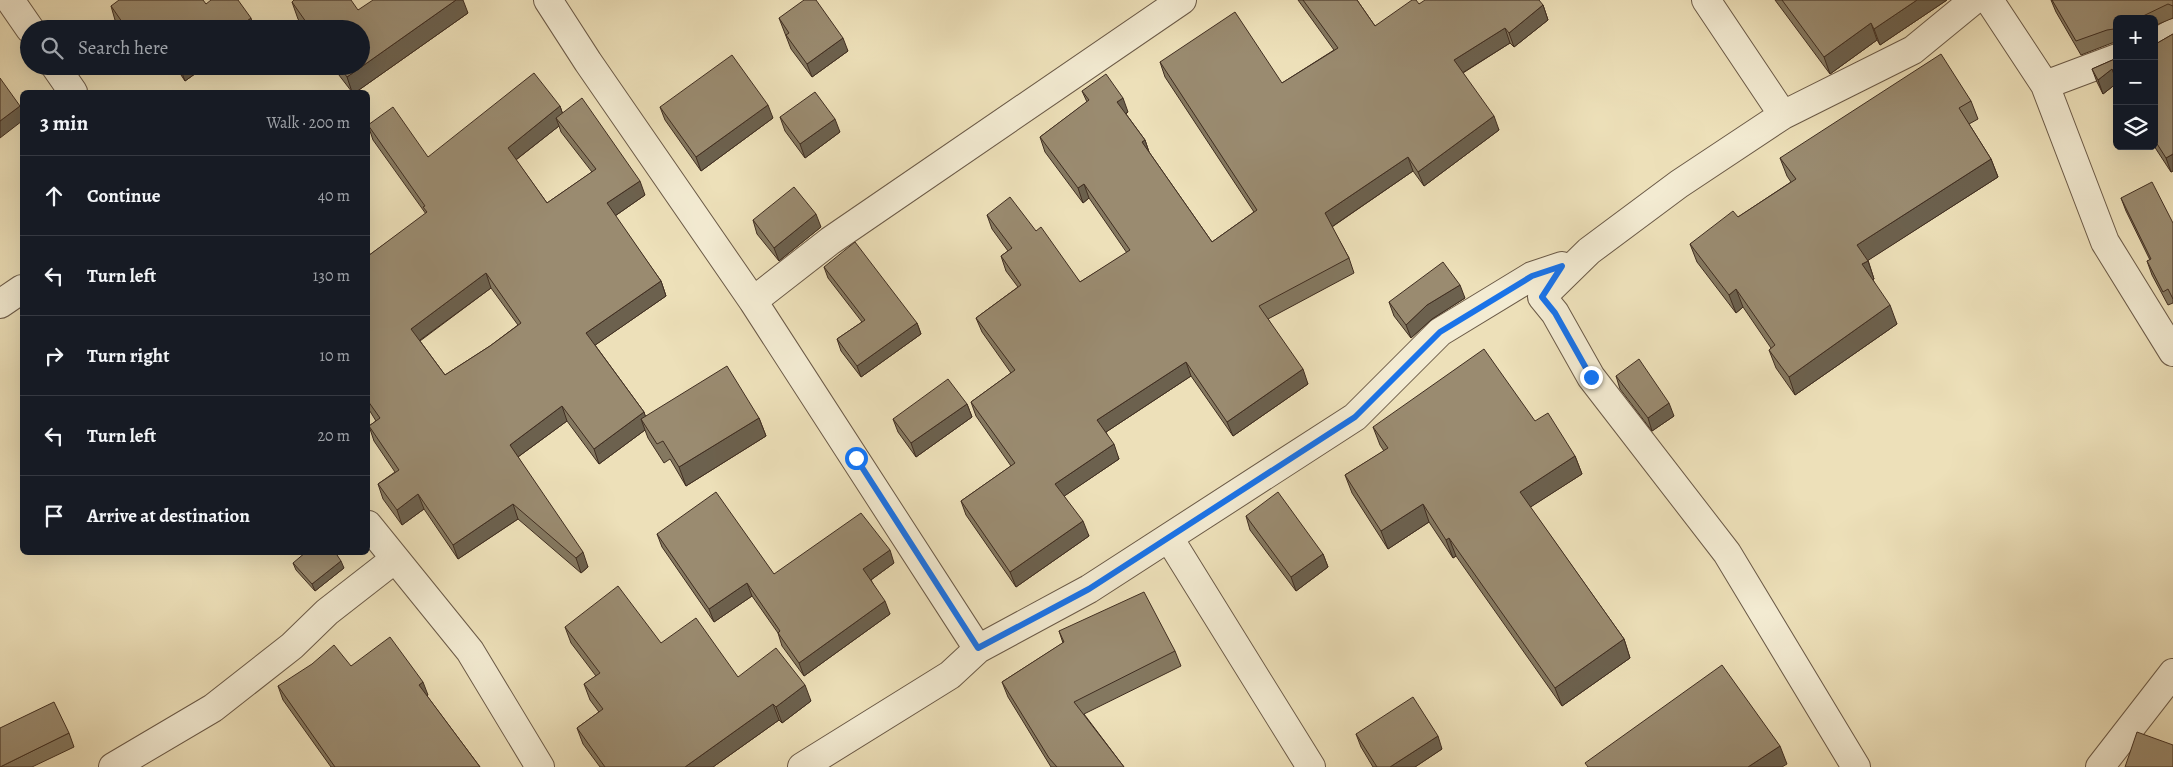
<!DOCTYPE html>
<html lang="en">
<head>
<meta charset="utf-8">
<style>
	:root { --surface:#171b24; --page:#242831; --text:#f1f3f6; --muted:#9ea1a6; --line:#363941 }
	body { margin:0; font-family:Alegreya,serif; background:var(--page); color:var(--text) }
	.controls { position:absolute; right:15px; top:15px; display:grid; overflow:hidden; border-radius:8px; box-shadow:0 5px 20px #0002 }
	.controls button { width:45px; height:45px; display:grid; place-items:center; padding:0; border:0; border-bottom:1px solid var(--line); background:var(--surface); color:var(--text); font:25px sans-serif }
	.stop { position:absolute; width:15px; height:15px; margin:-11px; border:4px solid #1a73e8; border-radius:50%; background:#fff }
	.stop.end { background:#1a73e8; border-color:#fff; box-shadow:0 1px 5px #0008 }
	.list { margin:0; padding:0; list-style:none }
	h2 { display:flex; justify-content:space-between; align-items:center; height:65px; margin:0; padding:0 20px; font-size:21px }
	h2 small { font-size:16px; font-weight:400; color:var(--muted) }
	.list li { display:grid; grid-template-columns:32px 1fr auto; gap:15px; align-items:center; box-sizing:border-box; height:80px; padding:0 20px; border-top:1px solid var(--line) }
	.list b { display:block; font-size:19px; white-space:nowrap }
	.list em { font-size:16px; font-style:normal; color:var(--muted) }
	.icon { flex:none; width:28px; height:28px; fill:none; stroke:currentColor; stroke-width:2; stroke-linecap:round; stroke-linejoin:round }
	.map { position:relative; flex:none; width:2173px; height:767px; overflow:hidden }
	.search { position:absolute; background:var(--surface); box-shadow:0 5px 20px #0002; left:20px; top:20px; width:350px; height:55px; display:flex; align-items:center; gap:12px; box-sizing:border-box; padding:0 18px; border-radius:28px; color:var(--muted); font-size:19px }
	.panel { position:absolute; background:var(--surface); box-shadow:0 5px 20px #0002; left:20px; top:90px; width:350px; height:465px; border-radius:8px }
	.map>svg:first-child { display:block }
	.lines { fill:none; stroke-linecap:round; stroke-linejoin:round }
	.minor-casing { stroke:#6b5a47; stroke-width:30 }
	.minor { stroke:#f3ebd2; stroke-width:28 }
	.wall { fill:#847860; stroke:#402e21; fill-rule:evenodd }
	.shaded-wall { fill:#6c614e; stroke:#402e21 }
	.building { fill:#9a8b70; stroke:#402e21; fill-rule:evenodd }
	.route { stroke:#1a73e8; stroke-width:6 }
</style>
</head>
<body>
<div class="map">
<svg width="2173" height="767" viewBox="0 0 2173 767">
	<rect width="100%" height="100%" fill="#ede0b9"/>
	<filter id="stains"><feTurbulence type="fractalNoise" baseFrequency=".004" numOctaves="4"/><feColorMatrix values="0 0 0 0 .2 0 0 0 0 .09 0 0 0 0 .02 0 0 0 .5 -.17"/></filter>
	<radialGradient id="worn" r=".72"><stop offset=".6" stop-color="#630" stop-opacity="0"/><stop offset="1" stop-color="#630" stop-opacity=".3"/></radialGradient>
	<g class="lines">
		<!-- minor casing -->
		<g class="minor-casing">
			<path id="minor" d="M10 0 30 29
				M548 0 588 62 753 301 978 649
				M1706 0 1783 115
				M1989 0 2045 85 2105 242 2173 352
				M2154 44 2173 33
				M55 66 73 92
				M2045 85 2117 58
				M753 301 830 241 1182 0
				M0 304 22 289
				M368 525 470 651 540 767
				M1169 538 1311 767
				M113 767 213 708 292 646 327 612 395 559
				M802 767 950 675 978 649 1089 589 1355 417 1440 332 1532 276 1562 266 1555 276
				M1856 767 1727 553 1591 377 1555 313 1542 297 1589 251 1679 184 1783 115 1913 50 1974 0
				M2100 767 2173 673"/>
		</g>
		<!-- minor -->
		<use href="#minor" class="minor"/>
	</g>
	<!-- wall -->
	<path class="wall" d="M1298 0H1357L1375 26 1419 4 1543 5 1548 20 1514 47 1510 43 1463 73 1499 130 1424 186 1413 171 1332 227 1349 258 1354 273 1268 319 1308 384 1233 436 1191 376 1106 432 1119 459 1064 496 1089 536 1016 587 966 515 961 501 1011 466 976 416 971 402 1011 373 982 332 976 318 1018 287 1006 271 1001 256 1008 251 992 229 987 215 1036 231 1080 282 1127 253 1089 198 1083 203 1045 152 1040 137 1087 102 1082 91 1128 112 1126 114 1145 140 1149 152 1212 242 1254 212 1165 77 1160 62 1282 83 1334 50Z
		M1775 0H1947L1880 45 1877 40 1830 74Z
		M2051 0H2173V18L2154 26V19H2117V43H2112L2081 55 2056 12Z
		M292 2 358 10 468 13 356 92H352L332 66H361V29H305L298 19Z
		M206 4 254 29H122L115 20 111 6Z
		M779 18 848 51 812 77 791 49Z
		M2173 34V171L2171 172 2154 146V45Z
		M2117 58V83L2103 94 2097 82 2092 69Z
		M175 66H206L185 81Z
		M1971 101 1978 119 1969 124 1991 159 1998 177 1868 260 1874 279 1873 280 1897 324 1795 395 1776 368 1769 350 1771 348 1743 307 1736 313 1697 262 1690 244 1738 217 1791 182 1787 176 1780 158Z
		M560 106 562 112 645 195 615 216 661 281 666 296 595 345 644 412 645 416 759 418 766 436 686 486 670 459 664 463 648 438 645 430 599 464 567 421 518 457 588 567 581 573 518 519 458 559 424 509 402 525 383 499 378 484 395 472 374 441 369 426 376 421 368 408V256L426 214 373 140 368 125 428 157ZM559 126 561 132 592 172 547 203 516 160ZM491 288 518 325 490 346 445 375 420 341Z
		M660 107 773 118 701 171 665 120Z
		M780 117 840 132 805 158 785 131Z
		M2121 198 2173 223V303L2168 305 2152 275 2147 261 2150 260 2126 211Z
		M753 220 821 227 779 261 757 234Z
		M824 267 917 323 921 334 861 377 841 351 837 339 862 322 828 278Z
		M1465 298 1432 319 1411 338 1394 316 1389 302Z
		M1616 376 1674 416 1652 431 1620 389Z
		M967 404 972 417 916 457 898 432 893 419Z
		M1535 421 1575 456 1582 474 1530 507 1624 639 1630 658 1562 706 1456 556 1453 558 1429 522 1388 549 1352 493 1345 475 1384 451 1380 445 1373 427Z
		M1246 516 1323 554 1328 567 1296 591 1250 530Z
		M657 534 774 574 894 563 871 580 890 614 804 676 782 646 778 633 752 596 714 622 662 547Z
		M293 563 344 568 315 591 296 570Z
		M565 627 661 643 738 677 811 701 782 723 779 720 713 767H600L583 744 577 728 599 712 590 700 584 684 596 676 571 643Z
		M1059 631 1175 651 1181 666 1084 714 1124 767H1051L1008 697 1002 682 1063 643Z
		M351 666 428 695 427 696 480 767H331L283 700 278 686Z
		M69 733 74 747 32 767H0Z
		M1356 734 1442 749 1415 767H1373L1361 747Z"/>
	<!-- shaded-wall -->
	<path class="shaded-wall" d="M456 0H463L468 13 356 92H352L347 77Z
		M1917 0H1947L1880 45 1874 29Z
		M1543 5 1548 20 1514 47 1509 33Z
		M251 18 254 29H236Z
		M1871 23 1877 40 1830 74 1824 57Z
		M1505 28 1510 43 1459 75 1454 60Z
		M843 38 848 51 812 77 807 64Z
		M182 66H206L185 81 180 68Z
		M2112 69 2117 83 2103 94 2098 80Z
		M1123 98 1128 112 1122 116 1117 102Z
		M768 105 773 118 701 171 696 157Z
		M20 106 22 112V121L0 138V121Z
		M560 106 565 121 556 118 559 126 513 162 508 148Z
		M1494 116 1499 130 1424 186 1418 172Z
		M835 119 840 132 805 158 800 144Z
		M1145 140 1150 155 1142 142Z
		M2173 154V171L2171 172 2166 158Z
		M1408 157 1413 171 1330 228 1325 213Z
		M1991 159 1998 177 1864 263 1857 245Z
		M640 181 645 195 612 218 607 203Z
		M1084 184 1089 198 1083 203 1078 188Z
		M816 214 821 227 779 261 774 248Z
		M1868 261 1874 279 1868 283 1862 264Z
		M486 273 491 288 416 343 411 329Z
		M661 281 666 296 591 348 586 333Z
		M1460 285 1465 298 1432 319 1411 338 1406 325 1427 305Z
		M1736 289 1743 307 1736 313 1729 295Z
		M1890 305 1897 324 1795 395 1789 377Z
		M917 323 921 334 861 377 857 366Z
		M1186 362 1191 376 1103 434 1097 420Z
		M1303 369 1308 384 1233 436 1227 422Z
		M1669 403 1674 416 1652 431 1648 418Z
		M967 404 972 417 916 457 911 443Z
		M562 406 567 421 515 459 510 445Z
		M644 412 649 427 641 419 645 430 599 464 594 449Z
		M759 418 766 436 686 486 679 467Z
		M1114 444 1119 459 1060 499 1055 484Z
		M1575 456 1582 474 1526 510 1520 492Z
		M418 494 424 509 402 525 397 510Z
		M513 504 518 519 458 559 453 545Z
		M1423 504 1429 522 1388 549 1381 531Z
		M1083 521 1089 536 1016 587 1010 572Z
		M1449 538 1456 556 1453 558 1446 540Z
		M890 550 894 563 868 582 863 569Z
		M583 552 588 567 581 573 576 558Z
		M1323 554 1328 567 1296 591 1291 577Z
		M341 561 344 568 315 591 312 584Z
		M747 583 752 596 714 622 709 609Z
		M885 601 890 614 804 676 799 663Z
		M1624 639 1630 658 1562 706 1555 688Z
		M423 682 428 695 424 698 419 685Z
		M805 685 811 701 782 723 776 707Z
		M773 704 779 720 713 767H685Z
		M1438 736 1442 749 1415 767H1390Z
		M1780 746 1787 764 1782 767H1748Z"/>
	<!-- building -->
	<path class="building" d="M119 0H203L206 4 211 0H238L251 18 236 29H127L111 6Z
		M294 0H351L358 10 373 0H456L347 77 339 66H361V29H311L292 2Z
		M804 0H816L843 38 807 64 786 35 789 33 779 18Z
		M1303 0H1357L1375 26 1412 0H1416L1419 4 1425 0H1539L1543 5 1509 33 1505 28 1454 60 1494 116 1418 172 1408 157 1325 213 1349 258 1259 306 1303 369 1227 422 1186 362 1097 420 1114 444 1055 484 1083 521 1010 572 961 501 1015 463 971 402 1015 370 976 318 1021 285 1001 256 1012 248 987 215 1010 197 1036 231 1041 227 1080 282 1130 250 1084 184 1078 188 1040 137 1089 100 1082 91 1106 74 1123 98 1117 102 1145 140 1142 142 1212 242 1257 210 1160 62 1235 12 1282 83 1338 48Z
		M1782 0H1917L1874 29 1871 23 1824 57Z
		M2052 0H2173V6L2168 4 2141 17 2139 19H2117V30L2114 29 2107 30 2076 41Z
		M2173 34V154L2166 158 2154 139V45Z
		M1941 54 1971 101 1959 108 1991 159 1857 245 1868 261 1862 264 1890 305 1789 377 1769 350 1775 345 1736 289 1729 295 1690 244 1733 211 1738 217 1796 179 1780 158Z
		M732 55 768 105 696 157 660 107Z
		M2117 58V78L2112 69 2098 80 2092 69Z
		M534 73 560 106 508 148 547 203 596 169 556 118 582 98 640 181 607 203 661 281 586 333 644 412 594 449 562 406 510 445 583 552 576 558 513 504 453 545 418 494 397 510 378 484 399 470 369 426 380 418 368 401V256L427 212 423 207 425 206 368 125 393 107 428 157ZM486 273 521 323 490 346 445 375 411 329Z
		M0 78 20 106 0 121Z
		M815 92 835 119 800 144 780 117Z
		M2152 182 2173 223V299L2168 289 2163 292 2147 261 2151 259 2121 198Z
		M794 187 816 214 774 248 753 220Z
		M855 242 917 323 857 366 837 339 865 320 824 267Z
		M1443 262 1460 285 1427 305 1406 325 1389 302Z
		M1484 349 1535 421 1548 413 1575 456 1520 492 1624 639 1555 688 1449 538 1446 540 1423 504 1381 531 1345 475 1388 448 1373 427Z
		M1639 359 1669 403 1648 418 1616 376Z
		M727 366 759 418 679 467 663 441 657 444 641 419Z
		M948 379 967 404 911 443 893 419Z
		M716 492 774 574 861 513 890 550 863 569 885 601 799 663 778 633 780 631 747 583 709 609 657 534Z
		M1278 492 1323 554 1291 577 1246 516Z
		M306 552H335L341 561 312 584 293 563Z
		M618 586 661 643 696 618 738 677 776 648 805 685 776 707 773 704 685 767H605L577 728 603 709 584 684 600 673 565 627Z
		M1144 592 1175 651 1074 702 1124 767H1057L1049 758 1002 682 1064 642 1059 631Z
		M390 637 423 682 419 685 480 767H335L278 686 312 664 334 645 351 666Z
		M1722 665 1780 746 1748 767H1588L1585 763Z
		M1413 697 1438 736 1390 767H1377L1356 734Z
		M54 702 69 733 0 767V728Z
		M2137 732 2173 745V767H2125Z"/>
	<g class="lines">
		<!-- route -->
		<path class="route" d="M856 458 978 648 1089 589 1355 417 1440 332 1532 276 1562 266 1542 297 1555 313 1591 377"/>
	</g>
	<rect width="100%" height="100%" filter="url(#stains)"/>
	<rect width="100%" height="100%" fill="url(#worn)"/>
</svg>
<div class="controls">
<button>+</button>
<button>−</button>
<button><svg class="icon" aria-label="layers" viewBox="0 0 24 24"><path d="M12 4l9 5-9 5-9-5zM3 14l9 5 9-5"/></svg></button>
</div>
<div class="stop" style="left:856px;top:458px"></div>
<div class="stop end" style="left:1591px;top:377px"></div>
<div class="search"><svg class="icon" aria-label="search" viewBox="0 0 24 24"><circle cx="10" cy="10" r="6"/><path d="M15 15l6 6"/></svg>Search here</div>
<section class="panel">
<h2>3 min<small>Walk · 200 m</small></h2>
<ul class="list">
<li><svg class="icon" aria-label="ahead" viewBox="0 0 24 24"><path d="M12 20V5M6 11l6-6 6 6"/></svg><div><b>Continue</b></div><em>40 m</em></li>
<li><svg class="icon" aria-label="left" viewBox="0 0 24 24"><path d="M17 20v-9H6M10 6l-5 5 5 5"/></svg><div><b>Turn left</b></div><em>130 m</em></li>
<li><svg class="icon" aria-label="right" viewBox="0 0 24 24"><path d="M7 20v-9h11M14 6l5 5-5 5"/></svg><div><b>Turn right</b></div><em>10 m</em></li>
<li><svg class="icon" aria-label="left" viewBox="0 0 24 24"><path d="M17 20v-9H6M10 6l-5 5 5 5"/></svg><div><b>Turn left</b></div><em>20 m</em></li>
<li><svg class="icon" aria-label="arrive" viewBox="0 0 24 24"><path d="M6 21V4h12l-3 4 3 4H6"/></svg><div><b>Arrive at destination</b></div></li>
</ul>
</section>
</div>
</body>
</html>
